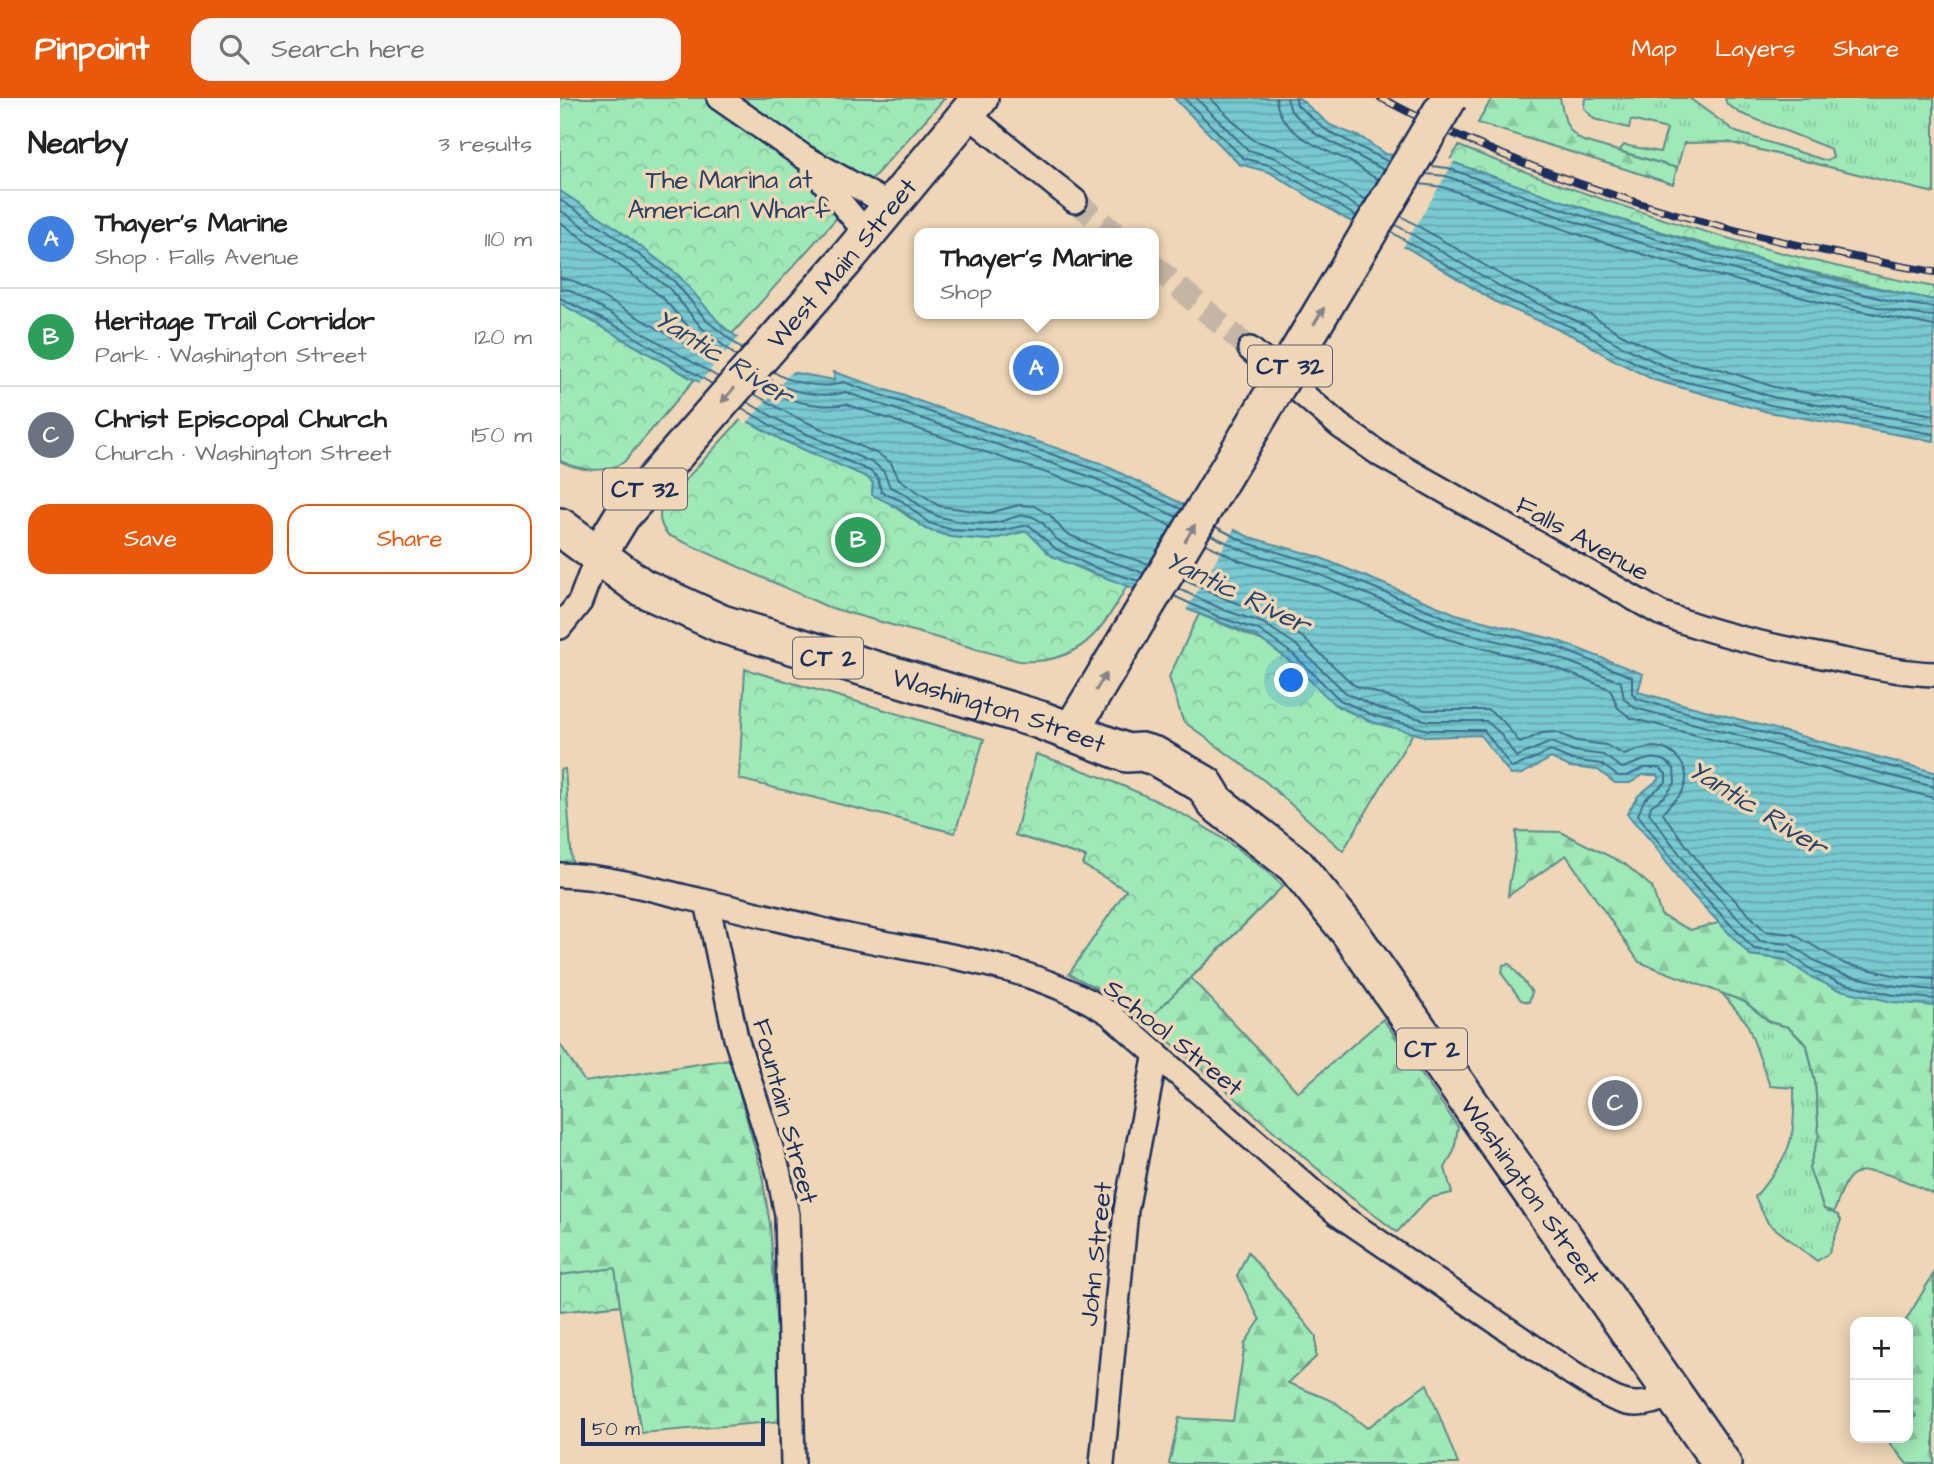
<!DOCTYPE html>
<html lang="en">
<head>
<meta charset="utf-8">
<style>
	:root { --surface:#fff; --page:#f6f6f6; --text:#222; --muted:#767676; --line:#e0e0e0; --accent:#ea580c }
	body { margin:0; font-family:"Architects Daughter",sans-serif; background:var(--page); color:var(--text) }
	.controls { position:absolute; right:21px; bottom:21px; display:grid; overflow:hidden; border-radius:14px; box-shadow:0 4px 18px #0003 }
	.controls button { width:63px; height:63px; display:grid; place-items:center; padding:0; border:0; border-bottom:2px solid var(--line); background:var(--surface); color:var(--text); font:35px sans-serif }
	.scale { position:absolute; left:21px; bottom:18px; width:184px; box-sizing:border-box; padding-left:7px; border:4px solid #1b2f5e; border-top:0; font-size:19px; line-height:24px; white-space:nowrap; color:#1b2f5e; -webkit-text-stroke:5px #eed6b6; paint-order:stroke }
	.you { position:absolute; left:732px; top:583px; width:24px; height:24px; margin:-18px; border:5px solid #fff; border-radius:50%; background:#1a73e8; box-shadow:0 0 0 10px #1a73e833 }
	.badge { display:grid; place-items:center; width:46px; height:46px; border-radius:50%; background:var(--accent); color:#fff; font-size:23px; font-weight:700 }
	.pin { position:absolute; translate:-50% -50%; border:4px solid #fff; box-shadow:0 2px 7px #0006 }
	.popup { position:absolute; left:354px; top:130px; width:245px; height:91px; box-sizing:border-box; display:grid; place-content:center; border-radius:14px; background:var(--surface); filter:drop-shadow(0 2px 5px #0005); font-size:23px; white-space:nowrap; color:var(--muted) }
	.popup b { font-size:26px; color:var(--text) }
	.popup::after { content:''; position:absolute; left:50%; top:100%; margin-left:-14px; border:14px solid transparent; border-top-color:var(--surface) }
	.list { margin:0; padding:0; list-style:none }
	h2 { display:flex; justify-content:space-between; align-items:center; height:91px; margin:0; padding:0 28px; font-size:30px }
	h2 small { font-size:23px; font-weight:400; color:var(--muted) }
	.list li { display:grid; grid-template-columns:46px 1fr auto; gap:21px; align-items:center; box-sizing:border-box; height:98px; padding:0 28px; border-top:2px solid var(--line) }
	.list b { display:block; font-size:26px; white-space:nowrap }
	.list p { margin:0; font-size:23px; white-space:nowrap; color:var(--muted) }
	.list em { font-size:23px; font-style:normal; color:var(--muted) }
	.actions { display:flex; gap:14px; padding:21px 28px }
	.actions a { flex:1; padding:16px 0; border:2px solid var(--accent); border-radius:21px; text-align:center; font-size:24px; color:var(--accent) }
	.actions .main { background:var(--accent); color:#fff }
	.icon { flex:none; width:38px; height:38px; fill:none; stroke:currentColor; stroke-width:2; stroke-linecap:round; stroke-linejoin:round }
	.map { position:relative; flex:none; width:1374px; height:1366px; overflow:hidden }
	header { display:flex; align-items:center; gap:42px; box-sizing:border-box; height:98px; padding:0 35px; background:var(--accent); color:#fff }
	header strong { font-size:33px }
	nav { display:flex; gap:38px; margin-inline-start:auto; font-size:24px }
	.search { width:490px; height:63px; background:var(--page); display:flex; align-items:center; gap:18px; box-sizing:border-box; padding:0 24px; border-radius:21px; color:var(--muted); font-size:26px }
	main { display:flex }
	aside { flex:1; background:var(--surface) }
	.map>svg:first-child { display:block }
	.grass { fill:url(#grass-tufts); stroke:#5d8c8a; stroke-width:2 }
	.forest { fill:url(#forest-firs); stroke:#5d8c8a; stroke-width:2 }
	.park { fill:url(#park-crowns); stroke:#5d8c8a; stroke-width:2 }
	.water { fill:url(#water-rules); stroke:#538ca2; stroke-width:2 }
	.pier { fill:#eed6b6 }
	.lines { fill:none; stroke-linecap:round; stroke-linejoin:round }
	.shore { stroke:#416d8c; stroke-width:2 }
	.minor-tunnel { stroke:#c4b5a4; stroke-width:23; stroke-dasharray:23 11; stroke-linecap:butt }
	.minor-casing { stroke:#1b2f5e; stroke-width:28 }
	.primary-casing { stroke:#1b2f5e; stroke-width:40 }
	.trunk-casing { stroke:#1b2f5e; stroke-width:42 }
	.minor { stroke:#eed6b6; stroke-width:23 }
	.primary { stroke:#eed6b6; stroke-width:35 }
	.trunk { stroke:#eed6b6; stroke-width:37 }
	.rail-casing { stroke:#1b2f5e; stroke-width:8 }
	.rail { stroke:#eed6b6; stroke-width:5; stroke-dasharray:16; stroke-linecap:butt }
	.primary-bridge-casing { stroke:#1b2f5e; stroke-width:40; stroke-linecap:butt }
	.primary-bridge { stroke:#eed6b6; stroke-width:35 }
	.oneway { fill:#84828a }
	.labels { text-anchor:middle; stroke-width:7; stroke-linejoin:round; paint-order:stroke }
	.shield { fill:#eed6b6; stroke:#5a6178; stroke-width:2 }
	.shield-label { font-size:24px; font-weight:bold; fill:#1b2f5e }
	.park-label { font-size:26px; fill:#284267; stroke:#eed6b6 }
	.street-label { font-size:26px; fill:#1b2f5e; stroke:#eed6b6 }
	.water-label { font-size:28px; font-style:italic; fill:#29466f; stroke:#eed6b6 }
</style>
</head>
<body>
<header>
<strong>Pinpoint</strong>
<div class="search"><svg class="icon" aria-label="search" viewBox="0 0 24 24"><circle cx="10" cy="10" r="6"/><path d="M15 15l6 6"/></svg>Search here</div>
<nav><a>Map</a><a>Layers</a><a>Share</a></nav>
</header>
<main>
<aside>
<h2>Nearby<small>3 results</small></h2>
<ul class="list">
<li><span class="badge" style="background:#3f7fe0">A</span><div><b>Thayer's Marine</b><p>Shop · Falls Avenue</p></div><em>110 m</em></li>
<li><span class="badge" style="background:#2e9e5b">B</span><div><b>Heritage Trail Corridor</b><p>Park · Washington Street</p></div><em>120 m</em></li>
<li><span class="badge" style="background:#6b7280">C</span><div><b>Christ Episcopal Church</b><p>Church · Washington Street</p></div><em>150 m</em></li>
</ul>
<div class="actions"><a class="main">Save</a><a>Share</a></div>
</aside>
<div class="map">
<svg width="1374" height="1366" viewBox="0 0 1374 1366">
	<defs>
		<pattern id="grass-tufts" width="24" height="20" patternUnits="userSpaceOnUse" patternTransform="scale(1.75)"><rect width="24" height="20" fill="#9fe8b7"/><path d="M3 7l-1-3M5 7V3M7 7l1-3M15 17l-1-3M17 17v-4M19 17l1-3" fill="none" stroke="#88c7a0"/></pattern>
		<pattern id="forest-firs" width="22" height="20" patternUnits="userSpaceOnUse" patternTransform="scale(1.75)"><rect width="22" height="20" fill="#9fe8b7"/><path d="M5 1l3.5 6h-7zM16 11l3.5 6h-7z" fill="#88c7a0"/></pattern>
		<pattern id="park-crowns" width="20" height="18" patternUnits="userSpaceOnUse" patternTransform="scale(1.75)"><rect width="20" height="18" fill="#9fe8b7"/><path d="M2 6a3 3 0 1 1 6 0M12 15a3 3 0 1 1 6 0" fill="none" stroke="#88c7a0"/></pattern>
		<pattern id="water-rules" width="6" height="5" patternUnits="userSpaceOnUse" patternTransform="scale(1.75)"><rect width="6" height="5" fill="#79cad0"/><path d="M0 2.5h6" fill="none" stroke="#62a4ac"/></pattern>
	</defs>
	<rect width="100%" height="100%" fill="#eed6b6"/>
	<filter id="ink" filterUnits="userSpaceOnUse"><feTurbulence type="fractalNoise" baseFrequency=".0143" numOctaves="2"/><feDisplacementMap in="SourceGraphic" scale="14" xChannelSelector="R" yChannelSelector="G"/><feConvolveMatrix kernelMatrix="1 2 1 2 8 2 1 2 1" color-interpolation-filters="sRGB"/></filter>
	<g filter="url(#ink)">
		<!-- grass -->
		<path class="grass" d="M1025 0H1129L1176 34 1267 63 1273 59 1271 51 1180 15 1167 6 1165 0H1374V95L1168 44 1124 45 1117 70 1059 53 1064 47 1100 54 1107 31 1071 22 1069 30 1034 21 1024 10Z
			M950 866 972 894 969 904 961 902 942 876 943 867Z
			M1161 894 1185 904 1210 924 1228 929 1247 948 1255 983 1259 1038 1249 1070 1264 1111 1278 1117 1281 1122 1269 1155 1257 1163 1208 1125 1195 1099C1230 1055 1235 1049 1234 990L1210 988 1187 925Z"/>
		<!-- forest -->
		<path class="forest" d="M932 0H1000C1004 20 1005 32 1023 43L1117 70 1113 86 918 25Z
			M956 733 1001 734 1065 766 1092 789 1101 817 1130 832 1162 824 1190 857 1226 862 1251 879 1292 893 1374 908V1096C1355 1088 1308 1061 1290 1079 1282 1087 1278 1104 1274 1114L1264 1111 1249 1070 1259 1037 1255 983 1247 947 1228 929 1210 924 1185 904 1079 864 1006 757 948 798C950 775 957 756 956 733Z
			M455 737 712 799 631 880 738 994 823 921 898 1029 894 1053 885 1070 892 1095 869 1100 837 1134 788 1097 587 924 557 894 566 791 523 767 526 759Z
			M0 946 25 984 170 961 201 1072 210 1126 223 1323 81 1335 60 1207 0 1214Z
			M688 1154 756 1238V1259L728 1285 775 1304 807 1330 867 1286 898 1366H609L619 1320 673 1323 685 1245 700 1222 677 1178Z
			M1374 1175V1366H1347L1326 1341 1348 1340V1325L1356 1318 1348 1306V1224H1345Z"/>
		<!-- park -->
		<path class="park" d="M0 0H385L172 236 152 218 119 178 52 127 0 93Z
			M899 48C1053 110 1210 158 1374 189V202C1209 167 1047 123 889 63Z
			M0 205 134 282 64 364C45 376 20 373 0 363Z
			M182 320 222 342 307 379 313 385 312 393 366 431 392 439 429 442 467 433 492 458 531 475 568 486C542 533 520 567 459 563L268 509 108 437C99 426 97 416 105 404Z
			M639 516 705 544 737 569 778 609 815 625 844 631 853 635 783 753 706 684 623 623 609 579Z
			M185 571 424 641 395 735 179 681Z
			M476 656C568 686 651 721 723 788L586 924 548 896 509 876 566 792 523 767 526 759 455 737Z
			M5 671 12 765H0V672Z
			M55 1170 60 1207 0 1214V1177Z"/>
		<!-- water -->
		<path class="water" d="M614 0H739L770 27 802 40 825 56 889 63 1034 114 1132 144 1281 183 1374 202V343L1208 314 1094 282 1048 259 1020 241 936 204 849 151 786 121 709 74 679 66Z
			M0 93 52 127 119 178 163 229 225 273 274 282V274L540 365 689 439 756 458 896 516 996 542 1083 576 1078 594 1374 674V908L1333 904 1276 891 1251 879 1223 861 1190 857 1121 785 1092 744 1067 716 1078 698 1100 680 1097 677H1083L1070 685H1055L1038 672 1010 669 991 660 962 676 951 677 920 637 868 639 812 624 774 606 729 562 696 538 503 463 489 456 467 433 429 442 391 439 366 431 338 409 312 397 313 385 307 379 222 342 186 322 139 284 0 205Z"/>
		<!-- pier -->
		<path class="pier" d="M836 54 895 62 842 151 791 128Z
			M181 237 227 270 234 271 186 326 137 287Z
			M627 403 676 428 625 514 574 492Z"/>
		<g class="lines">
			<!-- shore -->
			<path class="shore" d="M624 0 683 60 712 68 796 118
				M636 0 688 52 716 60 801 111
				M650 0 693 42 721 51 806 102
				M716 0C718 35 763 51 789 63 800 68 807 77 818 81
				M727 0 731 13 756 36 824 72
				M736 0 737 7 766 32 829 64
				M871 68 888 70C1004 114 1123 152 1244 181 1286 191 1331 206 1374 209
				M866 76 886 78C1005 123 1125 161 1248 191 1288 201 1333 216 1374 218
				M860 86 883 89 1026 139 1125 169 1275 208 1374 228
				M0 102 48 133 115 184 147 223 182 251
				M0 112 109 190 141 229 176 258
				M841 118 948 181 1031 217 1061 236 1116 262 1164 272 1214 289 1374 317
				M0 124 102 199 154 258H146L14 183 0 180
				M836 127 943 190 1026 227 1056 245 1112 272 1162 282 1212 299 1374 327
				M831 134 939 198 1023 234 1051 253 1110 281 1160 291 1210 307 1374 336
				M0 191 10 192 158 279
				M0 200 62 231 152 286
				M214 274C230 285 266 292 283 284L537 372 621 411
				M208 280C227 294 264 301 285 294L534 380 617 419
				M201 288C223 303 261 311 286 306L530 390 611 428
				M194 296 233 318 320 357 331 365 339 381 379 408 429 415 459 407 474 408 490 417 505 435 541 451 589 466
				M187 304 229 328 315 366 324 374 330 389C350 395 362 414 380 419 397 424 416 427 434 425 446 424 457 415 470 418 486 422 489 438 502 445 529 458 556 464 583 475
				M182 310 225 336 310 373 318 380 321 394 342 403 369 425 393 432 433 434 469 427 496 451 533 469 579 483
				M656 429 687 445 754 465 894 523 994 548 1072 579V595L1077 601 1374 680
				M651 437 684 453 751 473 891 531 991 557 1061 584 1064 601 1075 610 1374 689
				M646 446 680 463 747 483 887 541 988 567 1050 591 1058 610 1071 620 1374 700
				M624 481 668 502 709 516 742 539 794 587 865 612H928L942 622 960 645 982 635 995 634 1017 643 1046 647 1064 657C1074 653 1084 649 1095 649 1116 651 1133 672 1123 692 1119 702 1106 707 1103 716L1141 767 1205 833 1233 836 1285 866 1338 878 1374 881
				M619 491 664 512 703 525 735 546 786 595 818 610 869 623H926L940 635 956 659 991 644 1014 653 1043 657 1062 670C1080 665 1098 651 1114 671L1115 685 1105 698 1091 708 1089 715 1133 774 1200 843 1229 846 1260 866 1281 876 1336 888 1374 892
				M614 498 661 520 699 532 734 557 780 602 815 618 868 632H924L952 670 991 653 1012 662 1041 666 1058 678H1067L1084 670H1100L1106 676V684L1084 702 1078 717 1126 780 1194 851 1226 854 1255 874 1278 884 1334 897 1374 901"/>
			<!-- minor-tunnel -->
			<path class="minor-tunnel" d="M515 103 555 135
				M593 167 690 251"/>
			<!-- minor casing -->
			<g class="minor-casing">
				<path id="minor" d="M159 0 244 59 330 107
					M406 15 515 103
					M252 70 307 136
					M690 251 780 328 821 357 1100 515C1154 536 1210 548 1267 559 1303 566 1338 575 1374 576
					M0 529 20 504 37 459
					M0 777C42 778 84 789 125 799 174 810 222 822 270 834 364 856 466 862 549 915L778 1116 1013 1276C1051 1299 1069 1319 1112 1296
					M147 804 176 940 218 1072 227 1117 233 1366
					M542 1366 566 1112 596 955"/>
			</g>
			<!-- primary casing -->
			<g class="primary-casing">
				<g id="primary">
					<path id="s1" d="M37 459 62 418 284 164 420 0"/>
					<path d="M511 633 570 535"/>
				</g>
			</g>
			<!-- trunk casing -->
			<g class="trunk-casing">
				<g id="trunk">
					<path id="s2" d="M0 429 81 489 162 526 480 622 567 655 581 654 595 658 645 687 656 705 735 767 789 833 1162 1366"/>
				</g>
			</g>
			<!-- minor -->
			<use href="#minor" class="minor"/>
			<!-- primary -->
			<use href="#primary" class="primary"/>
			<!-- trunk -->
			<use href="#trunk" class="trunk"/>
			<!-- rail casing -->
			<g class="rail-casing">
				<path id="rail" d="M821 0C993 91 1184 141 1374 174"/>
			</g>
			<!-- rail -->
			<use href="#rail" class="rail"/>
			<!-- primary-bridge casing -->
			<g class="primary-bridge-casing">
				<path id="primary-bridge" d="M570 535 889 0"/>
			</g>
			<!-- primary-bridge -->
			<use href="#primary-bridge" class="primary-bridge"/>
		</g>
		<!-- one-way arrows -->
		<defs><path id="oneway-solid" d="M-6-.8H1V-3.2L6.5 0L1 3.2V.8H-6Z" transform="scale(1.75)"/></defs>
		<g class="oneway">
			<use href="#oneway-solid" transform="translate(759 218) rotate(-59)"/>
			<use href="#oneway-solid" transform="translate(168 297) rotate(131)"/>
			<use href="#oneway-solid" transform="translate(630 435) rotate(-59)"/>
			<use href="#oneway-solid" transform="translate(541 584) rotate(-59)"/>
		</g>
	</g>
	<g class="labels">
		<!-- shield labels -->
		<g class="shield">
			<rect x="688" y="247.5" width="84" height="41" rx="5"/>
			<rect x="43" y="370.5" width="84" height="41" rx="5"/>
			<rect x="233" y="539.5" width="70" height="41" rx="5"/>
			<rect x="837" y="930.5" width="70" height="41" rx="5"/>
		</g>
		<g class="shield-label">
			<text x="730" y="276">CT 32</text>
			<text x="85" y="399">CT 32</text>
			<text x="268" y="568">CT 2</text>
			<text x="872" y="959">CT 2</text>
		</g>
		<!-- park labels -->
		<g class="park-label">
			<text x="169" y="90">The Marina at<tspan x="169" dy="30">American Wharf</tspan></text>
		</g>
		<!-- street labels -->
		<g class="street-label">
			<text dy="9" stroke="none"><textPath href="#s1" startOffset="383">West Main Street</textPath></text>
			<text transform="translate(1023 440) rotate(29)" y="9">Falls Avenue</text>
			<text dy="9" stroke="none"><textPath href="#s2" startOffset="480">Washington Street</textPath></text>
			<text transform="translate(614 939) rotate(39)" y="9">School Street</text>
			<text transform="translate(226 1013) rotate(75)" y="9">Fountain Street</text>
			<text dy="9" stroke="none"><textPath href="#s2" startOffset="1225">Washington Street</textPath></text>
			<text transform="translate(535 1156) rotate(-84)" y="9">John Street</text>
		</g>
		<!-- water labels -->
		<g class="water-label">
			<text transform="translate(164 258) rotate(32)" y="10">Yantic River</text>
			<text transform="translate(678 493) rotate(26)" y="10">Yantic River</text>
			<text transform="translate(1198 709) rotate(32)" y="10">Yantic River</text>
		</g>
	</g>
</svg>
<div class="controls">
<button>+</button>
<button>−</button>
</div>
<div class="scale">50 m</div>
<div class="you"></div>
<div class="pin badge" style="left:476px;top:270px;background:#3f7fe0">A</div>
<div class="popup"><b>Thayer's Marine</b>Shop</div>
<div class="pin badge" style="left:298px;top:442px;background:#2e9e5b">B</div>
<div class="pin badge" style="left:1055px;top:1005px;background:#6b7280">C</div>
</div>
</main>
</body>
</html>
